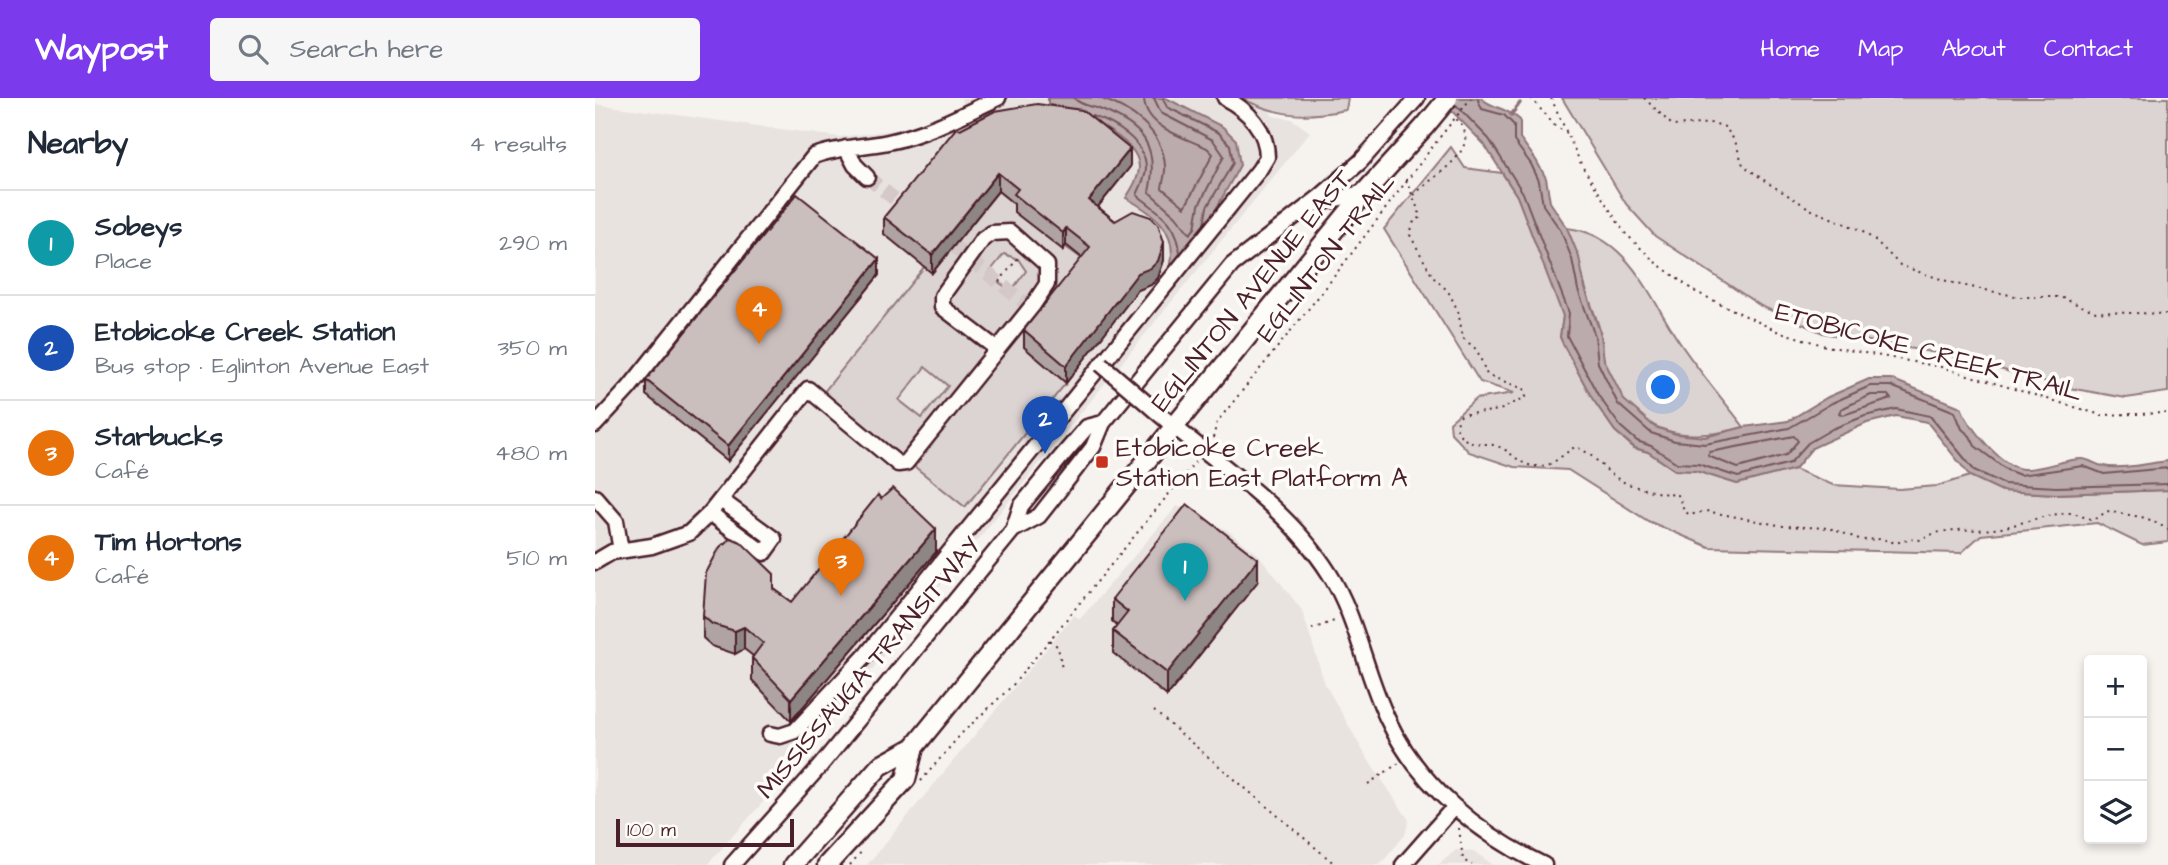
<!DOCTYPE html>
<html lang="en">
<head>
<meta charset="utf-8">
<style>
	:root { --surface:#fff; --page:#f6f6f7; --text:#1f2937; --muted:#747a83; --line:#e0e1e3; --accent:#7c3aed }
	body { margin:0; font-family:"Architects Daughter",sans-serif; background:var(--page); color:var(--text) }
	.controls { position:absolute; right:21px; bottom:21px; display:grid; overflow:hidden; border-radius:7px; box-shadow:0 4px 10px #0003 }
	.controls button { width:63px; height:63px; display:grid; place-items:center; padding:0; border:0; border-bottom:2px solid var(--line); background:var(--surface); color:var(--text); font:35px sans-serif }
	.scale { position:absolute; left:21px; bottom:18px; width:178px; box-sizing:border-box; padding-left:7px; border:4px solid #4a1f2b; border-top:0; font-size:19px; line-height:24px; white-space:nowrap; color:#4a1f2b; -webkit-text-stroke:5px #fdfcf7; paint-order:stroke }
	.you { position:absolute; left:1069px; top:290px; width:24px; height:24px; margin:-18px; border:5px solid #fff; border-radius:50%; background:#1a73e8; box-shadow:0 0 0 10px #1a73e833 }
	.badge { display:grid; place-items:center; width:46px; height:46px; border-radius:50%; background:var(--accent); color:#fff; font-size:23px; font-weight:700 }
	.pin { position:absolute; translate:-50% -58px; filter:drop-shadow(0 2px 4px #0008) }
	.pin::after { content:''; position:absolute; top:37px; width:24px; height:21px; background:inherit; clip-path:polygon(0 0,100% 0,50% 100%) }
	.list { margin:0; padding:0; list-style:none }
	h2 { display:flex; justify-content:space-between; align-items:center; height:91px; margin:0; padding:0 28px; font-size:30px }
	h2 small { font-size:23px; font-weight:400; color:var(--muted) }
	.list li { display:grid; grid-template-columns:46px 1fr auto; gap:21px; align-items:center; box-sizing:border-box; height:105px; padding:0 28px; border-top:2px solid var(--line) }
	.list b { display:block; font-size:26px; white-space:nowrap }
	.list p { margin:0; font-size:23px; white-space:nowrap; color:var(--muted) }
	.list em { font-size:23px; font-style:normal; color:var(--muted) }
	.icon { flex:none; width:38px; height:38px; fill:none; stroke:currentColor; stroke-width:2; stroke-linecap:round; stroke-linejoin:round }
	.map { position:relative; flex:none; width:1573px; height:767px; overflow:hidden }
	header { display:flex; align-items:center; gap:42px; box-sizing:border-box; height:98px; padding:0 35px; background:var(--accent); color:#fff }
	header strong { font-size:33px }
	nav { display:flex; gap:38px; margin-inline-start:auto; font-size:24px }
	.search { width:490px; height:63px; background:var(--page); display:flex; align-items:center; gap:18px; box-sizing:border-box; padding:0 24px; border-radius:7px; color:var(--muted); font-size:26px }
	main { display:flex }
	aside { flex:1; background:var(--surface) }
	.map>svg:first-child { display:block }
	.built { fill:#e9e3e0 }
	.green { fill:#dcd4d2; stroke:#937a7e; stroke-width:2; fill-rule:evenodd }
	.water { fill:#bbabac; stroke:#8e7378; stroke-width:2 }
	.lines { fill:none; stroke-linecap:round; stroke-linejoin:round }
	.shore { stroke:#77575f; stroke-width:2 }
	.stream { stroke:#8e7378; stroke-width:3.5 }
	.minor-tunnel { stroke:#d4c9c8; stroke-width:14; stroke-dasharray:14 7; stroke-linecap:butt }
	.minor-casing { stroke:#4a1f2b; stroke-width:19 }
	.major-casing { stroke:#4a1f2b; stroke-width:23 }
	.path { stroke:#4a1f2b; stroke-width:2; stroke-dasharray:2 5; stroke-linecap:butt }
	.minor { stroke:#fdfcf7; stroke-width:14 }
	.major { stroke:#fdfcf7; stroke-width:18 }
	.minor-bridge-casing { stroke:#4a1f2b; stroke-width:19; stroke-linecap:butt }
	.major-bridge-casing { stroke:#4a1f2b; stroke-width:23; stroke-linecap:butt }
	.path-bridge { stroke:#4a1f2b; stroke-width:2; stroke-dasharray:2 5; stroke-linecap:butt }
	.minor-bridge { stroke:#fdfcf7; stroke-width:14 }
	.major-bridge { stroke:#fdfcf7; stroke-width:18 }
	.wall { fill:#afa4a3; stroke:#4a1f2b; stroke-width:2 }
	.shaded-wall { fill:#8e8685; stroke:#4a1f2b; stroke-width:2 }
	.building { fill:#cbbfbe; stroke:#4a1f2b; stroke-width:2 }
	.poi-dot { fill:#c8321e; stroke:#fdfcf7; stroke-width:2.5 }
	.labels { text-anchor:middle; stroke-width:7; stroke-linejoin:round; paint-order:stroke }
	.street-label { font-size:26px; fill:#4a1f2b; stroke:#fdfcf7 }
	.poi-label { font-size:26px; fill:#4a1f2b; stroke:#fdfcf7; text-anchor:start }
</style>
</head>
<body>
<header>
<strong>Waypost</strong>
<div class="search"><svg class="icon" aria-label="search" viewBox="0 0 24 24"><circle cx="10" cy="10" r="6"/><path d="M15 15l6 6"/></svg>Search here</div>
<nav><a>Home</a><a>Map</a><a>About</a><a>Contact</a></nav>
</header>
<main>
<aside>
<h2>Nearby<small>4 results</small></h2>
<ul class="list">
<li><span class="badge" style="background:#0f9aa8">1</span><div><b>Sobeys</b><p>Place</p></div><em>290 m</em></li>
<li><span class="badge" style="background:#1a4fb4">2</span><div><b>Etobicoke Creek Station</b><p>Bus stop · Eglinton Avenue East</p></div><em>350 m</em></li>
<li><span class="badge" style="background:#e8710a">3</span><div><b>Starbucks</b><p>Café</p></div><em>480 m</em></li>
<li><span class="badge" style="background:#e8710a">4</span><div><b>Tim Hortons</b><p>Café</p></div><em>510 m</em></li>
</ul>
</aside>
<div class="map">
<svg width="1573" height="767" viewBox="0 0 1573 767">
	<rect width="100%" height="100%" fill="#f6f3ef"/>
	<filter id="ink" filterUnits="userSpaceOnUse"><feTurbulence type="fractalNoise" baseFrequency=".0143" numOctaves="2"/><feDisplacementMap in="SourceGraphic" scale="14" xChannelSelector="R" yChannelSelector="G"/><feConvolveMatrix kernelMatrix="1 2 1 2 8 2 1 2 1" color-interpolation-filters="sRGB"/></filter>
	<g filter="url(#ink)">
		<!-- built -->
		<path class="built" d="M366 0H665L678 18 697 21 715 34 178 693 112 767H0V6L245 39 313 30 369 7Z
			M582 408 632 432 663 456 707 512 730 586 771 658 814 722 810 737 785 767H272L479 517 485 521Z
			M861 752 879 753 898 767H843Z"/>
		<!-- green -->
		<path class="green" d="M646 0H753L751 12C709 20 684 19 646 0Z
			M967 0H1573V294L1531 300 1474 290 1353 257 1228 235 1166 208 1060 138 1031 106Z
			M856 49 870 70 907 75 922 98 963 203 968 218 965 239 997 300 1020 333 1039 350 1053 354 1080 372 1101 373 1142 386 1200 371 1238 387 1304 391 1342 388 1375 378 1408 393 1461 396 1573 392V444L1547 447 1502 425 1386 437 1366 455 1114 449 1053 423 973 372 919 369 874 354 856 335 855 324 881 301 919 295 885 284 789 131Z
			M403 93 423 109 420 114C444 134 471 147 495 167L471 285 370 409 228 295 329 169 337 174ZM409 156 423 161 431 173 416 193 393 176ZM330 269 353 288 327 320 304 302Z
			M972 130C1031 136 1053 195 1081 239 1101 270 1126 299 1149 329 1083 348 1032 333 1009 263 1007 255 1008 245 1006 237 1003 221 995 206 991 191 984 170 980 150 972 130Z"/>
		<!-- water -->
		<path class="water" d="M453 0H571L628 29 641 42 645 67 588 172 576 165C582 131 558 115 531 100 537 90 544 80 544 69 544 39 478 13 453 6Z
			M844 0H886C896 10 911 9 925 22V40L941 62 951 80 955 104 972 130 984 159 990 190 1006 237 1009 262 1029 302 1060 329 1081 336 1110 339 1149 329 1193 323 1233 299 1274 281H1296L1366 309C1373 328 1406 369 1428 371 1448 372 1468 361 1487 361 1494 361 1501 367 1508 368 1527 372 1554 365 1573 363V392L1461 396 1407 393 1375 378 1332 324 1301 318 1272 325 1217 350 1200 371 1142 386 1101 373 1080 372 1053 354 1040 350 1020 333 997 300 969 248 965 239 968 218 922 98 889 46Z"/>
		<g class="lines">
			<!-- shore -->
			<path class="shore" d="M479 0C485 7 495 8 504 11 549 28 564 48 554 94L581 118 595 136 600 130 604 107 629 58 618 42 566 15 559 0
				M504 0C535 10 568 32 570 68 571 75 568 82 567 90L590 109 618 56 612 50C589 39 550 30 549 0
				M568 0 572 9 624 35 635 47 638 65 612 109 609 126
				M882 0 887 11 909 17 919 27V43L936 66 944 83 948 107 966 133 977 161 983 192 1000 238 1003 265 1023 306 1056 335 1080 343 1110 346 1194 330 1237 305 1275 288H1296L1360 314 1367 331 1375 338 1380 348 1412 372 1425 377 1488 368 1509 376 1573 370
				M861 7 894 41 928 95 974 215 972 238 1003 297 1025 328 1042 343 1056 348 1082 365 1103 366 1143 379 1195 365 1213 345 1237 331 1270 318 1301 311 1335 318 1379 372 1409 386 1461 389 1573 386
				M497 18C519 25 551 43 551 70 551 80 545 89 542 97 564 114 584 125 585 156
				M1276 297H1293L1296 301 1248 317 1244 315 1246 311Z
				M1199 338 1203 343 1191 357 1143 370 1113 358 1115 354Z"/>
			<!-- stream -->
			<path class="stream" d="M916 17 925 5"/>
			<!-- minor-tunnel -->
			<path class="minor-tunnel" d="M272 79 317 115
				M343 136 445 217"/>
			<!-- minor casing -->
			<g class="minor-casing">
				<path id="minor" d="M251 50 260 67 272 79
					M721 106 770 94
					M556 309C615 361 691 407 734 475 762 519 770 575 793 622 824 688 885 737 949 767
					M0 327 34 290 219 58C243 49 269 49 293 44 332 36 367 17 403 0
					M0 399 21 423 26 453
					M115 415 169 455 179 441 126 402
					M418 432 444 418 498 349 508 325 637 167 726 98 765 64 822 0
					M0 464 17 454 57 448 94 435 115 415 213 291 303 366 311 365 438 207 452 186V167L415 134 397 135 388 141 347 198V209L402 251
					M175 636 185 638 200 633 271 557 664 72 672 59C672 32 653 12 630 0
					M137 767 226 667 418 432 426 408 467 358 492 329 508 325
					M808 767 859 709"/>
			</g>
			<!-- major casing -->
			<g class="major-casing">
				<path id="major" d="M198 767 285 668 319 649 770 94 830 28
					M232 767 311 681 319 649"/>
			</g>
			<!-- path -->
			<path class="path" d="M936 0 960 28 972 35
				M956 0 987 68 1029 134 1060 164 1099 193 1182 233 1231 248 1346 269 1506 317 1573 315
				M1049 0 1078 28 1118 25 1130 29 1140 43 1148 67 1173 85 1217 112 1265 132 1281 143 1305 167 1327 175 1361 186 1425 199H1465L1501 214 1573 216
				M811 81 826 119 818 125 815 137 838 179 853 193 863 213 868 240 882 252 892 277 929 291 931 299 905 312 866 317 861 328C868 351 888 343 902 348 920 354 925 373 952 367 960 365 971 354 980 349 997 354 1005 368 1020 379 1034 389 1065 396 1083 397L1089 413 1095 417 1111 413 1188 428 1234 430 1267 442 1287 441 1301 445 1314 441 1327 442C1349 426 1380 435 1406 430 1429 425 1450 416 1475 415 1484 415 1491 422 1501 421L1512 413 1551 420 1573 431
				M819 97C839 76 895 49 858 18
				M404 184 423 160
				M618 340 622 324 728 193 845 39
				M717 531 742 522
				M455 542 463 549 467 571
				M559 613 741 767
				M326 683 366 636 417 588 600 364
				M773 686 804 665
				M864 730 868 762 877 767
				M255 767 268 752"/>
			<!-- minor -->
			<use href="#minor" class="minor"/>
			<!-- major -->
			<use href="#major" class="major"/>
			<!-- minor-bridge casing -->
			<g class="minor-bridge-casing">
				<path id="minor-bridge" d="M506 266 556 309"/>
			</g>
			<!-- major-bridge casing -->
			<g class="major-bridge-casing">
				<path id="major-bridge" d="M830 28 853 0"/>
			</g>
			<!-- path-bridge -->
			<path class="path-bridge" d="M845 39 876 0"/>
			<!-- minor-bridge -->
			<use href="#minor-bridge" class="minor-bridge"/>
			<!-- major-bridge -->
			<use href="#major-bridge" class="major-bridge"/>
		</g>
		<!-- wall -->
		<path class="wall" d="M365 31 535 69 503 109 569 162 563 180 556 187 543 192 471 285 429 249V232L487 160 471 147 468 152 419 114V106L403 93 337 175 289 136V119Z
			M284 177 133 363 51 297V282Z
			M341 454 196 623 157 582V560L158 558 149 551 140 556 117 548 108 540V518L179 491 197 504Z
			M663 483 572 598 518 555V533L522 528 517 523V501Z"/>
		<!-- shaded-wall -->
		<path class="shaded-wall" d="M535 51V69L494 120V102Z
			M403 75V93L337 175V157Z
			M471 130V147L468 152V135Z
			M569 144V162L563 180 556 187 543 192 471 285V268L543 175Z
			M284 161V177L133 363V348Z
			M341 431V454L196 623V601Z
			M663 461V483L572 598V575Z
			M149 529V551L140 556V533Z"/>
		<!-- building -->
		<path class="building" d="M442 6 487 12 535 51 494 102 520 123 538 113 556 119 563 126 569 144 563 163 556 170 543 175 471 268 429 232 495 149 471 130 468 135 444 116 419 96 423 91 403 75 337 157 289 119 362 29 365 31 400 13Z
			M202 96 284 161 133 348 51 282Z
			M298 390 341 431 196 601 157 560 168 545 149 529 140 533 117 526 108 518 111 475 125 449 136 440 146 444 179 476V491L197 504 283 397 286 401Z
			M592 406 663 461 572 575 518 533 533 514 517 501Z"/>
	</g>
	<!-- markers -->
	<rect class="poi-dot" x="500" y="357" width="14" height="14" rx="3.5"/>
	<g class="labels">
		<!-- street labels -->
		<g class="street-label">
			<text transform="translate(730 159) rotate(-52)" y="9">EGLINTON TRAIL</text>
			<text transform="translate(656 192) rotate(-51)" y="9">EGLINTON AVENUE EAST</text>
			<text transform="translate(1334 253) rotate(15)" y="9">ETOBICOKE CREEK TRAIL</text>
			<text transform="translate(273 569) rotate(-50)" y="9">MISSISSAUGA TRANSITWAY</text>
		</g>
		<!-- poi labels -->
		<g class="poi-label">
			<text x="521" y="358">Etobicoke Creek<tspan x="521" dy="30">Station East Platform A</tspan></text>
		</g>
	</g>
</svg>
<div class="controls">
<button>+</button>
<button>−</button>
<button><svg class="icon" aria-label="layers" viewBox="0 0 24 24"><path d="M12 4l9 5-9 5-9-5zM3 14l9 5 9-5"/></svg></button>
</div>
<div class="scale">100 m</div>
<div class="you"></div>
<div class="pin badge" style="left:590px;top:503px;background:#0f9aa8">1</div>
<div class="pin badge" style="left:450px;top:356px;background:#1a4fb4">2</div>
<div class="pin badge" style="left:246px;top:498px;background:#e8710a">3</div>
<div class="pin badge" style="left:164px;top:246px;background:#e8710a">4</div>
</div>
</main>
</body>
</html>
